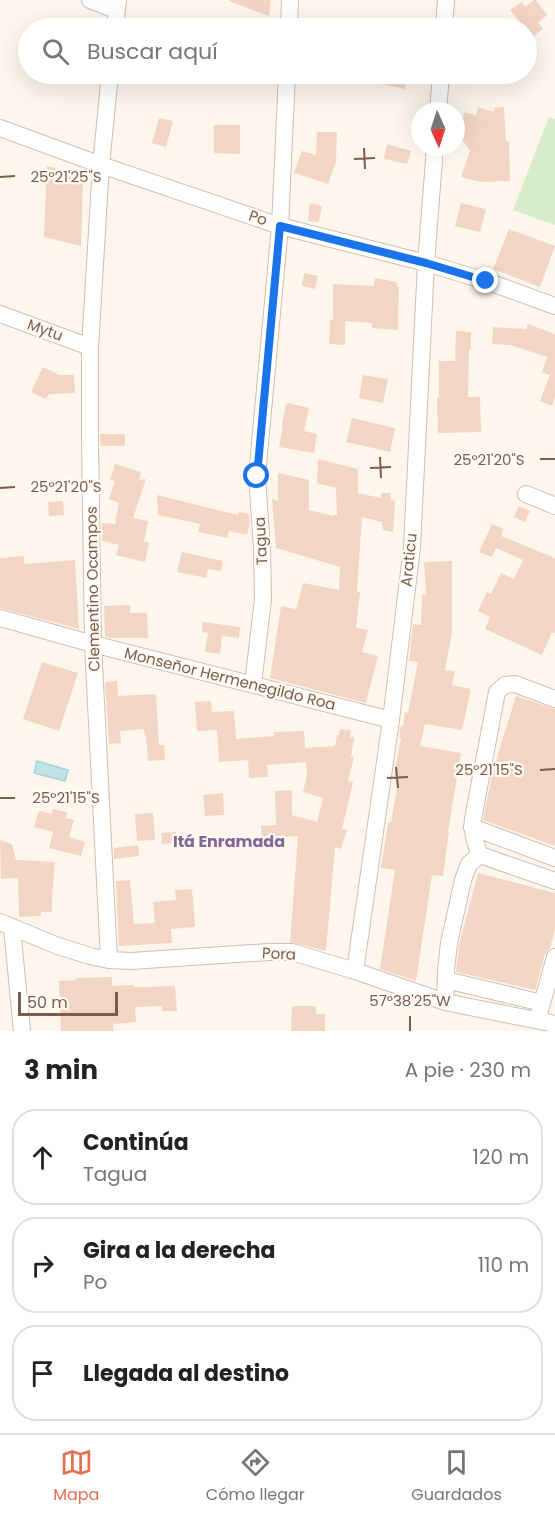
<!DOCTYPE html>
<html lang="es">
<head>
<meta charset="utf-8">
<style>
	:root { --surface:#fff; --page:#f6f6f6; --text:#222; --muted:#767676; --line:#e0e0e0; --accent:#e76f51 }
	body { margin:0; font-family:Poppins,sans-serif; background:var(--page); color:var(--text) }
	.compass { position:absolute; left:411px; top:102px; width:54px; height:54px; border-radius:50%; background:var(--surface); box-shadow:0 6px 24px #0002; rotate:177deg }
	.scale { position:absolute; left:18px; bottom:15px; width:100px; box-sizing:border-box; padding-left:6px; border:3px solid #7a5c4d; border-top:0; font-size:16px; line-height:21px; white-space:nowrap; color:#7a5c4d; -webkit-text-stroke:4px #fffaf3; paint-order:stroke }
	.stop { position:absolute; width:18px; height:18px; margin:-14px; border:4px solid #1a73e8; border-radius:50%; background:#fff }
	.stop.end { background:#1a73e8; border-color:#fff; box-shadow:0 2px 6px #0008 }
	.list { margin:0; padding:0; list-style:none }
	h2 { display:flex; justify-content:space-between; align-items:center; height:78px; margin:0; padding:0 24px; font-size:26px }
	h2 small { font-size:20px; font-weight:400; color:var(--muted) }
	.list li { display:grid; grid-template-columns:39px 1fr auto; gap:18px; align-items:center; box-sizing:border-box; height:96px; margin:0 12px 12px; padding:0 12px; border:2px solid var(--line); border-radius:24px }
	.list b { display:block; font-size:22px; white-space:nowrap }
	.list p { margin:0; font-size:20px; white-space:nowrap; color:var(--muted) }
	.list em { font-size:20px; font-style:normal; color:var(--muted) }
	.icon { flex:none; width:33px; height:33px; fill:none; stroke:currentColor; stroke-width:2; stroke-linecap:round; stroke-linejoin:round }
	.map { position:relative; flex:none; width:555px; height:1031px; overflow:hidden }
	.search { position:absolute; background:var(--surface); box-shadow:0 6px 24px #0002; left:18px; right:18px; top:18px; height:66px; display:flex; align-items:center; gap:15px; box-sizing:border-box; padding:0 21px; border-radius:33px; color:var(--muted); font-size:22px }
	.sheet { height:402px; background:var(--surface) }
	nav { display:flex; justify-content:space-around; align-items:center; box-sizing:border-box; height:84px; border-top:2px solid var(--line); background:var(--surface); font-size:16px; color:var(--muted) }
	nav a { display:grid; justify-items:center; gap:3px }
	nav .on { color:var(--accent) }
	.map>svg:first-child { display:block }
	.green { fill:#d8ecc9 }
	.water { fill:#bfe3e8; stroke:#a5d3da; stroke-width:1.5 }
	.building { fill:#f3d5c3 }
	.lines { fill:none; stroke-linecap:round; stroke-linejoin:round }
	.minor-casing { stroke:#d1beb0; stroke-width:18 }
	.minor { stroke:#fff; stroke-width:16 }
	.route { stroke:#1a73e8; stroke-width:8 }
	.ticks { fill:none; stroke:#7a5c4d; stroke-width:2 }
	.labels { text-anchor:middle; stroke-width:4.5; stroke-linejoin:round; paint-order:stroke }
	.street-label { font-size:15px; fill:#7a5c4d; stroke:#fffaf3 }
	.neighbourhood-label { font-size:16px; font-weight:bold; fill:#846695; stroke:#fffaf3 }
	.ticks-label { font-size:15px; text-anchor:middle; fill:#7a5c4d; stroke:#fffaf3; stroke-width:4.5; stroke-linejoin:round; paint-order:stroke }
</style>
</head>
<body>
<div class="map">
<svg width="555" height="1031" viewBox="0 0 555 1031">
	<rect width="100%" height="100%" fill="#fdf6ec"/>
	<!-- green -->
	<path class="green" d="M549 117 555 119V225L513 210Z"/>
	<!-- water -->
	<path class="water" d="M37 761 68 770 65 781 34 773Z"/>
	<!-- building -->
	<path class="building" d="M229 0H271L269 16 229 1Z
		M534 0H536L547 15 538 23 543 29 532 37 526 28H525L510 10 522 2 525 7Z
		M383 74H408L405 89 381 84Z
		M478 107 494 112V108L504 107 506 142 509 141 510 181 481 182 461 177 470 151 458 133 462 130 464 112 476 115Z
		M159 118 173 121 166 147 152 143Z
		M214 125H240V154L214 153Z
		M317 132H337L336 162 328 184 294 173 302 151 316 155Z
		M387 144 411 151 407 164 384 159Z
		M47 166 83 176 81 246 44 237Z
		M310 203 322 206 319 222 308 221Z
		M461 203 486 209 480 232 455 226Z
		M509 229 555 246 540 287 493 269Z
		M304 273 318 276 315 289 302 286Z
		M375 278 397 282V287H399L398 330 372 328V323L345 321V345L329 344 330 319 333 320V284L374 286Z
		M528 324 555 334V396L552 406 540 401 550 375 542 372 547 357 510 345 492 344 493 327 526 329Z
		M456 331 471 332V350H469L468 397H480L481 432 438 433 437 398H439V361H455Z
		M43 367 59 375H74L75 393 49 394 46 399 31 392Z
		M363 375 388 379 383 403 359 398Z
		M288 403 309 408 304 431 317 434 314 453 279 447 283 426 282 425 286 405H287Z
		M352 418 395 428 390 452 346 442Z
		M100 434H125V446H101Z
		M318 459 358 469V493L381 498V493H390L391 500 395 501 393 532 383 530 382 522 362 517 357 592H360L356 628 368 630 362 652 378 656 366 703 270 678 281 606 296 609 303 583 339 590 340 567 276 548 272 499 278 501V473L309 480V510L334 516V514L337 515 336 488 317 483Z
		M115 464 141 472 139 480 146 479 133 518 148 521 144 541 149 543 145 562 116 555 119 545 102 541V523L115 524 119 503 109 499 115 481 110 480Z
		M157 495 238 515 239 512 249 514 250 523 247 535 229 531 228 538 198 532 200 524 158 515Z
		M63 501 64 515 49 516 48 502Z
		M519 506 530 511 525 522 514 517Z
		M492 524 504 529 501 536 555 558V633L552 632 542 655 485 629 490 617 478 611 487 592 491 594 501 573 514 579 523 560 496 548 492 557 479 552Z
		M182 552 223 561 221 571 208 569 206 578 177 572Z
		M24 556V564L75 560 79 629 0 608V558Z
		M452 561V632L445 670 455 671 452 685 471 689 462 730 425 724 420 746 461 753 448 831 449 832 443 876 432 875 416 981 380 969 395 870 381 868 388 823H391L399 776 394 775 401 738H399L400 729 401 726H403L405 712 408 713 418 662 409 661 413 624 421 625 422 595H426L424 562Z
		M130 605V613H147L148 638H110L105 636 104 606Z
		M203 622 240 627 239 638 222 636 220 654 205 652 208 633 202 632Z
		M42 662 78 673 59 731 23 719Z
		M117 681 118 696 156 694 159 745H164L165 760 148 761 146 736H145L144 729 120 731 121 743 109 744 105 682Z
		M516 696 555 709V846L483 820 493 770Z
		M211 701 212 712 234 711 236 739 274 736V732L304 731 305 748 335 746 337 735H339L340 729 351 730 350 737H354L351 757H354L348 781 353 782 342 829 347 830 341 849 335 847 326 951 290 942 298 836 262 838 261 826 276 825 275 791 292 790V815L317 822 323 798 303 792 307 775 306 762 267 765 268 777 249 778 248 760 219 762 217 730 197 731 195 702Z
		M223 793 224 815 205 816 203 795Z
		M53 809 67 812 66 818 74 820 69 837 85 842 81 856 49 848 53 832 34 827 39 811 52 814Z
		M153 813 155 840 137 841 135 814Z
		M176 832 177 843 162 844 161 833Z
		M0 840 12 844 16 860 55 862 52 898V912H41V916L19 917 18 878 1 879Z
		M138 845 139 856 114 859V848Z
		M478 873 555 893V929L550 948 545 954 535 990 456 972 459 945Z
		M130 880 134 924 155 923 153 902 176 900 175 890 192 889 195 927 171 929 172 943 119 946 116 881Z
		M112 977V986L134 985V987L175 986 177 1011H162V1006L135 1007 136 1022 113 1024V1031H61L59 981 76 980V978Z
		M292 1006H316V1014H325V1031H291Z"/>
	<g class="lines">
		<!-- minor casing -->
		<g class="minor-casing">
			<path id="minor" d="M90 0 116 10
				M115 28 118 0
				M289 28 290 0
				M444 28 446 0
				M438 111 441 74
				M0 128 101 165 280 226 426 263 486 281 555 306
				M0 314 90 347
				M526 494 555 506
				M0 618 93 644 391 720
				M253 684 263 599 262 548 257 476 280 226 287 74
				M472 827 555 858
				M480 855 555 881
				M0 922 58 946 90 956 109 960 131 961 268 952H292L355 971 445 1002 555 1024
				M12 928 22 1031
				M109 960 93 644 90 439V347L101 165 110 74
				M355 971 391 720 412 547 426 263 435 147
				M446 980 542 1003
				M445 1002 446 970 449 943 463 880 469 864 480 855C475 843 471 831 473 819L497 692 505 685 515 684 555 699
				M539 1014 555 957"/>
		</g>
		<!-- minor -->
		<use href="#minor" class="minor"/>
	</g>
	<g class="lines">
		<!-- route -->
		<path class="route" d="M257 476 280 226 426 263 486 281"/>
	</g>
	<!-- ticks -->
	<path class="ticks" d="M364 148 365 169M354 159 375 158M0 177 15 176M380 457 381 478M540 459H555M370 468 391 467M0 488 15 487M396 767 398 788M540 770 555 769M387 778 408 777M0 798H15M410 1016V1031"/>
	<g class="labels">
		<!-- street labels -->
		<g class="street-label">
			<text transform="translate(258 218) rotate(19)" y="5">Po</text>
			<text transform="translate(45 330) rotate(20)" y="5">Mytu</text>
			<text transform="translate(261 541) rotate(-93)" y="5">Tagua</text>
			<text transform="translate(409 560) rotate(-84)" y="5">Araticu</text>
			<text transform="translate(93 589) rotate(-91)" y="5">Clementino Ocampos</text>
			<text transform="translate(230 679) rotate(14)" y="5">Monseñor Hermenegildo Roa</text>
			<text transform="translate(279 954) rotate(3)" y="5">Pora</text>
		</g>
		<!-- neighbourhood labels -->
		<g class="neighbourhood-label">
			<text x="229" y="847">Itá Enramada</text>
		</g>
	</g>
	<g class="ticks-label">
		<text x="66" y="182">25°21'25"S</text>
		<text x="489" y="465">25°21'20"S</text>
		<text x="66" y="492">25°21'20"S</text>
		<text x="489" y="775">25°21'15"S</text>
		<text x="66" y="803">25°21'15"S</text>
		<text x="410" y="1006">57°38'25"W</text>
	</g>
</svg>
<svg class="compass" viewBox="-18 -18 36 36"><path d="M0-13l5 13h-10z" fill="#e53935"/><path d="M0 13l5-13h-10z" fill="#767676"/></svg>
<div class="scale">50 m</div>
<div class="stop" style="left:257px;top:476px"></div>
<div class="stop end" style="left:486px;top:281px"></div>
<div class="search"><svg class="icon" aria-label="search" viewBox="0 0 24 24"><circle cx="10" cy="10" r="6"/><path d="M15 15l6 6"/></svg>Buscar aquí</div>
</div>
<section class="sheet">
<h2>3 min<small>A pie · 230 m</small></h2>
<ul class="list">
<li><svg class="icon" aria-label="ahead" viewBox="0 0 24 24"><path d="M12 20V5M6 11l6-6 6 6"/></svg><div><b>Continúa</b><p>Tagua</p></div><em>120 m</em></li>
<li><svg class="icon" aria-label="right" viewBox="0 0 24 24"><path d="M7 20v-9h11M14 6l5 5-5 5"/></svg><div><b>Gira a la derecha</b><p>Po</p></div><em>110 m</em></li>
<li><svg class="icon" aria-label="arrive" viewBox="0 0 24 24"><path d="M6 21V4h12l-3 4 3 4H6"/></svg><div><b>Llegada al destino</b></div></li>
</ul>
</section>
<nav>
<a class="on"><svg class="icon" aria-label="map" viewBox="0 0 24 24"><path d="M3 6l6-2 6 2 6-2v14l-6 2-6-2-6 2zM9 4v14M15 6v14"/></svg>Mapa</a>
<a><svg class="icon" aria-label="directions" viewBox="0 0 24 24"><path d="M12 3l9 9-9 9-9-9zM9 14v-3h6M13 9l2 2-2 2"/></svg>Cómo llegar</a>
<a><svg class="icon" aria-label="saved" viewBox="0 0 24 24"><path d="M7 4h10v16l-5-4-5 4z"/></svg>Guardados</a>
</nav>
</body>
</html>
